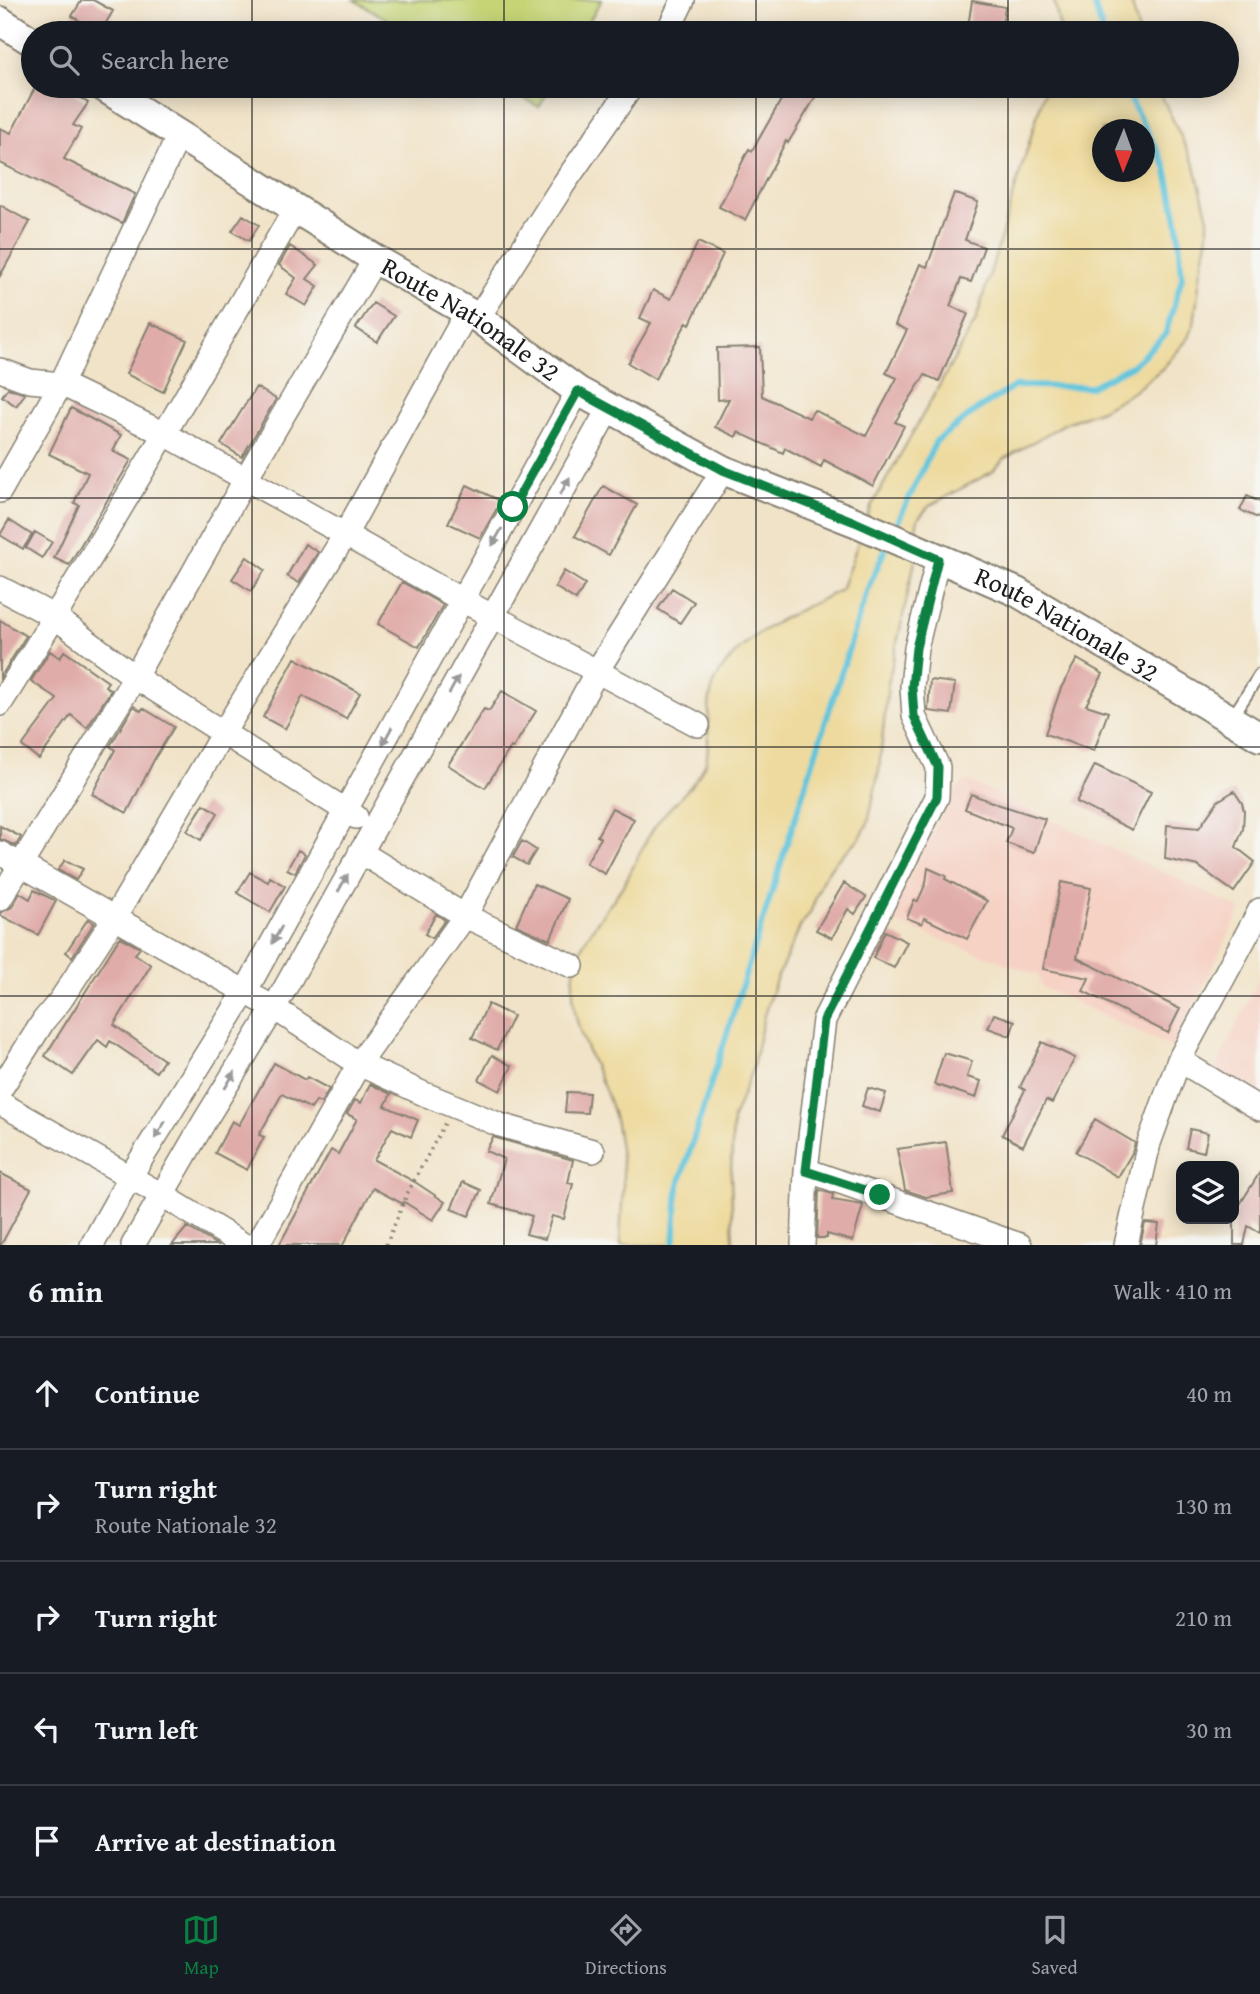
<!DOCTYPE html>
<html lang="en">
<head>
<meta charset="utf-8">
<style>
	:root { --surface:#171b24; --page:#242831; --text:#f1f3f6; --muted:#9ea1a6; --line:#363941; --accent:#0b8043 }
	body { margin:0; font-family:"Gentium Book Plus",serif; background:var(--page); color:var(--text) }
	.controls { position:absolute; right:21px; bottom:21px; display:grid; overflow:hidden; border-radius:14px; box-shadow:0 4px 18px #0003 }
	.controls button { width:63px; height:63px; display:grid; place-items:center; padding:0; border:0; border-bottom:2px solid var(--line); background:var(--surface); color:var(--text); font:35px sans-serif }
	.compass { position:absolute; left:1092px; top:119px; width:63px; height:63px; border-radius:50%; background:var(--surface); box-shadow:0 4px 18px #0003; rotate:181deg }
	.stop { position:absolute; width:21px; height:21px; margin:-16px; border:5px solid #0b8043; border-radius:50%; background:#fff }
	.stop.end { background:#0b8043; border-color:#fff; box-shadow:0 2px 7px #0008 }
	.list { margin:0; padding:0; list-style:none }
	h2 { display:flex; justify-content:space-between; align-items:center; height:91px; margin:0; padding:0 28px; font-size:30px }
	h2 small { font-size:23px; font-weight:400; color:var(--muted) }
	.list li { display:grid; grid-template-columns:46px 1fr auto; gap:21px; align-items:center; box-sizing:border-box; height:112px; padding:0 28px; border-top:2px solid var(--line) }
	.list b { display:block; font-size:26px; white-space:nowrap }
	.list p { margin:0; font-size:23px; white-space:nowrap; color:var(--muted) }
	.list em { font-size:23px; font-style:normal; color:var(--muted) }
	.icon { flex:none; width:38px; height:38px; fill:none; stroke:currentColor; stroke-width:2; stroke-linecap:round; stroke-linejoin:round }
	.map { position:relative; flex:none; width:1260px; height:1245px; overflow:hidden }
	.search { position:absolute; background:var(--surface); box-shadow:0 4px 18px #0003; left:21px; right:21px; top:21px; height:77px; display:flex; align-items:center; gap:18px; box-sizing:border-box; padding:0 24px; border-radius:38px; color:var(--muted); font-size:26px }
	.sheet { height:651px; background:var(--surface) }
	nav { display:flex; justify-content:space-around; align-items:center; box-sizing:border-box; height:98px; border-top:2px solid var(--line); background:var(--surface); font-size:19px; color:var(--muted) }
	nav a { display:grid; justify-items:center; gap:4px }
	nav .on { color:var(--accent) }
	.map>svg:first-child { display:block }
	.built { fill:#f6d2c4 }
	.green { fill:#c6d476; stroke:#717849; stroke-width:2 }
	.sand { fill:#eeda9e; stroke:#857b5d; stroke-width:2; fill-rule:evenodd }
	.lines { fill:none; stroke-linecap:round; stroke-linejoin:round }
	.stream { stroke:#5fc4dc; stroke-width:6 }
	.building { fill:#e0aca9 }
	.service-casing { stroke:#868072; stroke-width:14 }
	.minor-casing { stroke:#868072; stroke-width:26 }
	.tertiary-casing { stroke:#868072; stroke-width:32 }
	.path { stroke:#868072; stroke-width:3.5; stroke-dasharray:2 5; stroke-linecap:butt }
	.service { stroke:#fff; stroke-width:10 }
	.minor { stroke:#fff; stroke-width:23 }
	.tertiary { stroke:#fff; stroke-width:28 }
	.oneway { fill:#999 }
	.route { stroke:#0b8043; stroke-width:9 }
	.grid { fill:none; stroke:#1c1c1c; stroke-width:2; stroke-opacity:0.55 }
	.labels { text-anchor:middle; stroke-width:5; stroke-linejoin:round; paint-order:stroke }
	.street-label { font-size:26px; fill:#1c1c1c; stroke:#f6f6f2 }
</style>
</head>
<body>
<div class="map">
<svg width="1260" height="1245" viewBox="0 0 1260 1245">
	<rect width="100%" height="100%" fill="#f6f6f2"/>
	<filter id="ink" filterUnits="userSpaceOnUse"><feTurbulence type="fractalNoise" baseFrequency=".0143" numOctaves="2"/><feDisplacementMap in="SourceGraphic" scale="14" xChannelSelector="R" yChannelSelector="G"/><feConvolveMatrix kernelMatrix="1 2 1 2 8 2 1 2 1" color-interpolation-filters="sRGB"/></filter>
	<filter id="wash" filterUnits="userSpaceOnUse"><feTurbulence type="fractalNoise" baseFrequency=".00686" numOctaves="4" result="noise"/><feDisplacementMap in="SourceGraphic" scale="28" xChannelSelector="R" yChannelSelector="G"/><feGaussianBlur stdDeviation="1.57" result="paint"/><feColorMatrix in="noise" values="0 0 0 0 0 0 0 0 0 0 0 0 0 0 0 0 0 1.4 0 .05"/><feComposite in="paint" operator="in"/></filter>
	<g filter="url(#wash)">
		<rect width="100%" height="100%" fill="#f1e3c8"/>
		<!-- built -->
		<path class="built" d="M966 780 1241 909 1173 1048 1042 987 1038 975 888 920 955 791Z
			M1260 977V1100L1214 1072Z"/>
		<!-- green -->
		<path class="green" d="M354 0H602L582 33H411Z
			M502 86H551L539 107Z"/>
		<!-- sand -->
		<path class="sand" d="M1054 0H1131L1139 33H1061Z
			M1046 86H1157L1195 166 1208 218V235L1201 270 1194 324 1187 340 1163 368 1133 392 1101 410 1066 423 1004 459 992 472 929 506 918 519 912 548 915 561 888 684 879 770 868 823 860 838 834 863 823 879 810 913 800 927 776 980 764 1015 753 1067 733 1119 731 1173 733 1245H621C619 1222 624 1199 623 1176 622 1159 619 1141 616 1124 605 1073 571 1040 573 983 574 940 608 913 628 877 638 858 645 839 658 822 673 802 694 788 705 764 708 757 708 746 708 738 709 709 706 688 726 664 757 626 799 611 841 590L871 507 976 320ZM1102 130H1144V172H1102Z"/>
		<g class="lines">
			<!-- stream -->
			<path class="stream" d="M1093 0 1103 33
				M894 530 936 441 981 407 1015 386 1090 387 1133 365 1165 335 1182 278 1178 225 1166 167 1123 86
				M674 1245 678 1188 868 588 888 543"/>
		</g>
		<g id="blocks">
			<!-- building -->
			<path class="building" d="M82 0H93L113 11 100 33 72 16Z
				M972 1 1005 7 1001 33H967Z
				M36 86H63L88 103 73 125 81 129 64 159 135 194 122 223 0 163V128L11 133Z
				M789 86H822L788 143 786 141 745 220 719 207 749 149 752 151Z
				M954 193 978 202 965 240 984 247 971 282 961 279 950 306 968 314 939 381 925 375 895 422 904 426 873 486 824 460 821 467 785 448 783 453 738 432 736 437 715 427 729 399 718 400 717 348 760 347 762 396 809 418 814 410 866 436 897 378 886 373 907 330 895 325 920 264 927 267Z
				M0 205 30 222 0 276Z
				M243 215 259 225 249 241 232 231Z
				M698 242 723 254 690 324 687 322 655 379 628 363 651 323 640 318 653 290 671 299Z
				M290 246 318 265 307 279 318 286 306 306 286 294 296 278 279 265Z
				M373 303 394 316 377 342 356 328Z
				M150 323 187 340 163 392 126 374Z
				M256 387 276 399 242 457 221 444Z
				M8 388 25 394 16 406 2 396Z
				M71 408 121 435 113 451 131 460 69 565 54 558 79 505 74 503 88 473 49 454Z
				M467 485 501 501 480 538 448 523Z
				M603 486 637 505 609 555 575 536Z
				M1247 496 1260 502V519L1240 510Z
				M9 520 32 535 23 549 0 535Z
				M35 532 52 542 42 558 26 548Z
				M305 544 318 552 299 583 287 576Z
				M247 557 265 570 251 591 232 579Z
				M564 571 585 584 576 600 555 587Z
				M402 582 443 605 419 647 378 624Z
				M672 588 694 602 680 623 658 609Z
				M0 620 26 636 0 678Z
				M50 651 60 658 64 651 108 682 105 686 111 690 87 728 71 715 39 759 22 746 57 699 31 681Z
				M295 658 360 693 346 719 303 696 285 729 263 717Z
				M1077 659 1103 674 1086 705 1108 712 1094 751 1045 734 1061 688Z
				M930 680 955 683 951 714 928 711Z
				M502 691 536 711 513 748 511 747 485 788 448 765 484 709 489 711Z
				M134 706 141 711 143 708 174 727 155 758 127 813 92 794 115 750 110 746Z
				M1095 765 1151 792 1132 830 1076 802Z
				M1234 791 1242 803 1244 811 1243 829 1236 847 1255 862 1234 892 1198 866 1165 859 1167 825 1199 828 1218 801Z
				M971 794 997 804 1045 819 1034 853 1006 843 1012 828 965 809Z
				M204 804 218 813 201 840 187 831Z
				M612 808 634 819 605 874 586 863 601 838 597 836Z
				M0 826 21 837 16 846 0 839Z
				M522 841 536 850 527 865 513 857Z
				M298 850 305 854 295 873 287 869Z
				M65 860 83 869 76 880 58 870Z
				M928 868 946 876 945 879 987 901 967 939 924 918 922 924 907 918 914 900 918 901 926 883Z
				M250 872 268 882 270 877 285 886 270 912 237 893Z
				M1061 882 1091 888 1077 958 1180 1009 1168 1033 1083 991 1089 978 1043 969Z
				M844 883 866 897 855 914 848 909 832 938 816 930Z
				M534 884 568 899 550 940 516 925Z
				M34 890 56 901 38 935 0 915V913L12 907 20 893 30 899Z
				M436 914 445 920 432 938 425 934Z
				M88 919 94 923 72 957 66 952Z
				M885 931 907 942 894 968 873 958Z
				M120 937 140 948 135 954 151 965 114 1025 164 1060 156 1072 110 1041 107 1047 98 1040 73 1075 45 1056Z
				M488 1004 513 1016 497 1050 472 1038Z
				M994 1014 1015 1021 1010 1036 988 1028Z
				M1042 1042 1075 1058 1052 1103 1046 1100 1023 1146 1002 1135 1025 1090 1020 1087Z
				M944 1053 972 1061 967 1077 981 1081 976 1098 934 1084Z
				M492 1055 512 1066 500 1091 479 1080Z
				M274 1063 305 1080 307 1077 329 1089 321 1103 316 1101 311 1109 282 1094 259 1135 264 1137 247 1170 215 1153 232 1121 239 1125Z
				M370 1084 391 1094 385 1106 418 1120 411 1137 392 1128 374 1160 415 1182 445 1202 433 1220 404 1202 403 1204 373 1188 343 1245H279L331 1150 338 1154 357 1119 347 1114 355 1100 361 1103Z
				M868 1088 886 1093 880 1112 862 1106Z
				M567 1092 589 1093 587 1113 565 1112Z
				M1095 1119 1135 1143 1132 1153 1118 1177 1076 1152Z
				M1190 1129 1208 1133 1204 1152 1186 1148Z
				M493 1137 573 1160 568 1183 573 1184 564 1219 552 1216 545 1239 526 1234 532 1216 491 1204 504 1159 486 1151Z
				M946 1142 953 1193 926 1197 905 1190 897 1149Z
				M1260 1172V1233L1248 1226 1244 1245H1234V1214Z
				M0 1173 31 1189 1 1245H0Z
				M463 1182 481 1190 469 1216 451 1209Z
				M819 1190 833 1194 832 1200 863 1205 853 1241 827 1234V1238H817Z
				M1145 1223 1159 1224 1156 1245H1140Z
				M187 1227 217 1245H172Z"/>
		</g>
	</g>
	<g filter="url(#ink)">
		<use href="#blocks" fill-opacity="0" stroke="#868072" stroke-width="2"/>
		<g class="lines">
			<!-- service casing -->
			<g class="service-casing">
				<path id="service" d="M1231 719 1260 674"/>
			</g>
			<!-- minor casing -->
			<g class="minor-casing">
				<path id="minor" d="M667 33 683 0
					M478 318 563 185 632 86
					M0 370 30 381 61 384 165 434 462 600 698 725
					M0 491 61 384 179 135
					M0 588 55 617 135 677 356 817
					M0 704C103 542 199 375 295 209
					M360 852 465 916 572 966
					M0 853 274 1008 359 1064 422 1093 500 1125 593 1151
					M0 899 135 677 245 480 375 259
					M1179 1060 1260 1109
					M0 1090 44 1020 60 1001 115 917 223 733 345 535 467 312
					M0 1103 162 1195 244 1245
					M806 1170 1020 1245
					M92 1245 130 1177 245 992 578 391
					M133 1245 204 1122 274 1008 609 408
					M257 1245 359 1064 465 916 597 671 723 470
					M803 1245 806 1170 824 1020 937 797 938 767 914 716 912 687 916 648 938 559
					M1126 1245 1149 1143 1179 1060 1260 910"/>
			</g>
			<!-- tertiary casing -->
			<g class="tertiary-casing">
				<g id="tertiary">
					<path d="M0 21 33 42"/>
					<path id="s1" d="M102 86 375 259 478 318 578 391 723 470 855 522 1017 592 1260 737"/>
				</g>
			</g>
			<!-- path -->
			<path class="path" d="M386 1245 408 1192 445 1123"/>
			<!-- service -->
			<use href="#service" class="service"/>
			<!-- minor -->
			<use href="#minor" class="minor"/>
			<!-- tertiary -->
			<use href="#tertiary" class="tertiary"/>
		</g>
		<!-- one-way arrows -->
		<defs><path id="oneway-solid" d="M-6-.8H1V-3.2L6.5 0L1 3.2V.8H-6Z" transform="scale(1.75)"/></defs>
		<g class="oneway">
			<use href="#oneway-solid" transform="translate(565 486) rotate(-61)"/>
			<use href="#oneway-solid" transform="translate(497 537) rotate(119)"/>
			<use href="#oneway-solid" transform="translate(454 685) rotate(-61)"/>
			<use href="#oneway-solid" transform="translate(387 736) rotate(119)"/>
			<use href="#oneway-solid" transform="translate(343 883) rotate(-61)"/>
			<use href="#oneway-solid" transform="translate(277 935) rotate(119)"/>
			<use href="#oneway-solid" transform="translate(230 1080) rotate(-59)"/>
			<use href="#oneway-solid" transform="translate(160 1130) rotate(122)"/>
		</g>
	</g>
	<g class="lines" filter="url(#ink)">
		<!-- route -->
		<path class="route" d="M513 507 578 391 723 470 855 522 938 559 916 648 912 687 914 716 938 767 937 797 824 1020 806 1171 880 1195"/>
	</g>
	<!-- grid -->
	<path class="grid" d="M252 0V33M504 0V33M756 0V33M1008 0V33M252 86V1245M504 86V1245M756 86V1245M1008 86V1245M0 249H1260M0 498H1260M0 747H1260M0 996H1260"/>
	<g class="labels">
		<!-- street labels -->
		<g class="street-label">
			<text dy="9" stroke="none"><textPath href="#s1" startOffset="436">Route Nationale 32</textPath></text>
			<text dy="9" stroke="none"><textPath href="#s1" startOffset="1108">Route Nationale 32</textPath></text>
		</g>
	</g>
</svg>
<div class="controls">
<button><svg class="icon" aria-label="layers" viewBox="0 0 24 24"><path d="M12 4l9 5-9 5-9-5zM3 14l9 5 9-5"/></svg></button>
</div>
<svg class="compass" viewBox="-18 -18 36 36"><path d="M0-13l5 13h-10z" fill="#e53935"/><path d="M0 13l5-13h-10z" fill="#9ea1a6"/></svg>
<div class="stop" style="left:513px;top:507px"></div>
<div class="stop end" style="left:880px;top:1195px"></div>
<div class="search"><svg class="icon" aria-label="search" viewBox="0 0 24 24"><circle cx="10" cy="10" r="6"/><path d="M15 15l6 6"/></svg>Search here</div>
</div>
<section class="sheet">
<h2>6 min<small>Walk · 410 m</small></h2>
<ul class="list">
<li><svg class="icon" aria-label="ahead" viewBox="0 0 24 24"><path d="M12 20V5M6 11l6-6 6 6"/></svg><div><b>Continue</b></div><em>40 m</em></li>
<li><svg class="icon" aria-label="right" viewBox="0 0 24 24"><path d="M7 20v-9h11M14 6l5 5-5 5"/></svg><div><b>Turn right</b><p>Route Nationale 32</p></div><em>130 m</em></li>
<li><svg class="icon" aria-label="right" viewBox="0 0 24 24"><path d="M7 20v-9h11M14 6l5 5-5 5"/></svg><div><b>Turn right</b></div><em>210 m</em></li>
<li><svg class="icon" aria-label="left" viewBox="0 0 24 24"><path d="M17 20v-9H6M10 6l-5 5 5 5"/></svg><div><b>Turn left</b></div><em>30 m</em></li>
<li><svg class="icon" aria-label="arrive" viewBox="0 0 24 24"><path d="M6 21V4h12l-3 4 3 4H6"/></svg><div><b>Arrive at destination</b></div></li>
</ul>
</section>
<nav>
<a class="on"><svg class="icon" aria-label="map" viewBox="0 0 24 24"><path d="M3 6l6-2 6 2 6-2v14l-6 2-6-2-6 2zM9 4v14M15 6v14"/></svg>Map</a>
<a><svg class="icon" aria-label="directions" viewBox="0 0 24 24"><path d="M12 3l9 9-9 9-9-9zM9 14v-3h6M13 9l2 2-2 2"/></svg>Directions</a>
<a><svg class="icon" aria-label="saved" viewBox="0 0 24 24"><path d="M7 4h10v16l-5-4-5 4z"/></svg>Saved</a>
</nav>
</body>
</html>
